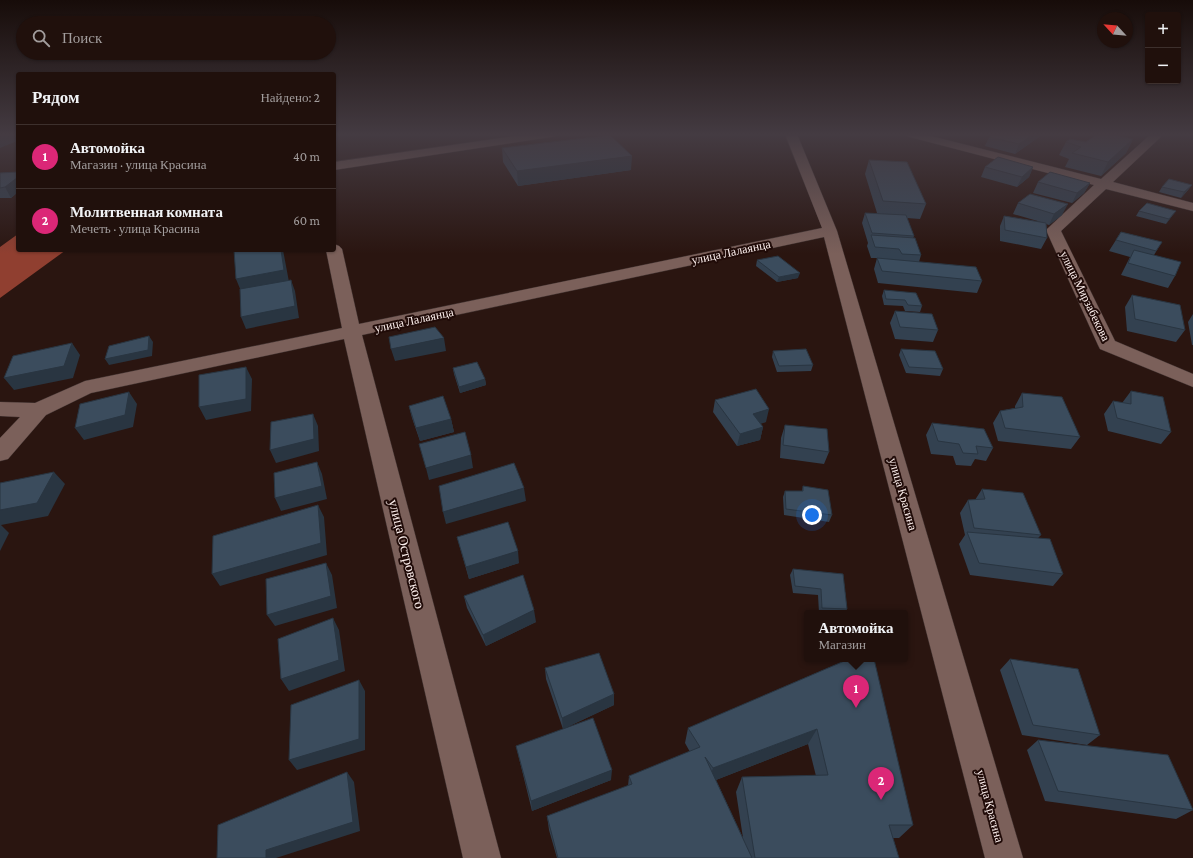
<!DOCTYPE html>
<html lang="ru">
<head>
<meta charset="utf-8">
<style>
	:root { --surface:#20100c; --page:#281915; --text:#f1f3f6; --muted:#a29d9d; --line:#3d302d; --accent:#db2777 }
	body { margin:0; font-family:"Crimson Pro",serif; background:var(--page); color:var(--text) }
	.controls { position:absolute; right:12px; top:12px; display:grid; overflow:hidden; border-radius:4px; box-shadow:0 1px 3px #0004 }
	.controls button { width:36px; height:36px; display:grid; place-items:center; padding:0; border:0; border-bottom:1px solid var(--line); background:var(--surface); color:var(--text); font:20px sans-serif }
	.compass { position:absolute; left:1097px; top:12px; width:36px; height:36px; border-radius:50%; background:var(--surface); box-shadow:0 1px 3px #0004; rotate:296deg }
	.you { position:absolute; left:812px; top:515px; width:14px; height:14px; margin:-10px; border:3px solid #fff; border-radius:50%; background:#1a73e8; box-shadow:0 0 0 6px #1a73e833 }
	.badge { display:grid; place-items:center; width:26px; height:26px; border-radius:50%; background:var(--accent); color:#fff; font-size:13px; font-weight:700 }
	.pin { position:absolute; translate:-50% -33px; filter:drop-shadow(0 1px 2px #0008) }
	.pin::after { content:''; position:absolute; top:21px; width:14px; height:12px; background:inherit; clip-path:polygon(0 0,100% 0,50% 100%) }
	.popup { position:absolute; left:804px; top:610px; width:104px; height:52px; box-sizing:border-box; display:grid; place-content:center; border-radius:4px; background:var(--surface); filter:drop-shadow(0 1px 3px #0005); font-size:13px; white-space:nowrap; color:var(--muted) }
	.popup b { font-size:15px; color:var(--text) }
	.popup::after { content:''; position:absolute; left:50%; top:100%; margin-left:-8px; border:8px solid transparent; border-top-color:var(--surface) }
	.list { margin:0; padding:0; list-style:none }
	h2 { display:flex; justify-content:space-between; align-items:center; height:52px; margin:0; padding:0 16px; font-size:17px }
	h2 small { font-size:13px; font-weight:400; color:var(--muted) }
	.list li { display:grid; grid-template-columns:26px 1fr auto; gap:12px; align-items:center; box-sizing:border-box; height:64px; padding:0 16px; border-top:1px solid var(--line) }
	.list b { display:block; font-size:15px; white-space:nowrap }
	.list p { margin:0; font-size:13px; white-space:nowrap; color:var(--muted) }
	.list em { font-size:13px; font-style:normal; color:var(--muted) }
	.icon { flex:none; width:22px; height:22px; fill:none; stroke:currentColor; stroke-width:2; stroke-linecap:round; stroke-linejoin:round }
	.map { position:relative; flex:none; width:1193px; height:858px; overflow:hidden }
	.search { position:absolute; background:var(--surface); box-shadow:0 1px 3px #0004; left:16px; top:16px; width:320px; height:44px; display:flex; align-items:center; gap:10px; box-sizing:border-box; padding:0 14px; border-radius:22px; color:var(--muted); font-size:15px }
	.panel { position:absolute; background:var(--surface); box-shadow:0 1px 3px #0004; left:16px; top:72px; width:320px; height:180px; border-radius:4px }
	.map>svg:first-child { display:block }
	.water { fill:#903f30 }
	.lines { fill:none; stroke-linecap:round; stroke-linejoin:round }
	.minor-casing { stroke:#403230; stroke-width:1 }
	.minor { fill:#7b605a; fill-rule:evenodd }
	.wall { fill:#334150; fill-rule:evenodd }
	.shaded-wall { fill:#293541 }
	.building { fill:#3b4c5d; stroke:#293541 }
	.labels { text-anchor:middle; stroke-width:4; stroke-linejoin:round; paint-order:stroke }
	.street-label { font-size:12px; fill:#fdf0ee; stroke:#200b08 }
	.near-street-label { font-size:14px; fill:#fdf0ee; stroke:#200b08 }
</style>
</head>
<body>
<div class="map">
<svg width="1193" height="858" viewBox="0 0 1193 858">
	<rect width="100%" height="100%" fill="#2a1510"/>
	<!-- water -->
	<path class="water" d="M18 234V250H66L0 298V247Z"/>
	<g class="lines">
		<!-- minor casing -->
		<g class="minor-casing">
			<path id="minor" d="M529 134H557L555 136 551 137 334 170V162Z
				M785 134H797L837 231 1023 858H985L824 237 362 335 501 858H463L344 339 91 393 46 415 8 459 0 461V438L20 417 0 416V402L35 403 85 381 342 328 326 250H334V244L339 246 342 249 359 324 822 228Z
				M904 134H923L1101 179 1151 134H1164L1113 182 1193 203V211L1106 189 1061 231 1115 341 1193 374V387L1100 349 1098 345 1046 230 1094 185 906 136Z"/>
		</g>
		<!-- minor -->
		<use href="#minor" class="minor"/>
	</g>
	<!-- wall -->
	<path class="wall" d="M994 134H1043L1015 154 985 146 989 137Z
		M1133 139 1126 153 1101 176 1065 167 1069 159 1059 155 1066 142H1086Z
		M502 148 631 170 518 186 503 162Z
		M869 160 926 204 920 219 907 218 914 236 913 238 921 255 919 262 982 281 977 293 878 283 874 269 877 258H871L867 246 868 243 862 223 865 213H877L865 174Z
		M985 167H1033L1029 177 1017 187 981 177Z
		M18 172V192L11 198H0V173Z
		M1038 182 1090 183 1084 193 1072 203 1033 193Z
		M1192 185 1188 190 1181 198 1159 192 1162 187Z
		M1018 203 1062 215 1049 225 1046 224 1047 238 1041 249 1000 241V226L1004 216 1041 222 1013 214Z
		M1139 211 1172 216 1166 224 1136 216Z
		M1121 232 1162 242 1154 255 1175 276 1168 288 1121 275 1130 257 1109 251Z
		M757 260 798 278 777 282 756 266Z
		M884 290 922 306 920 312 905 311 903 306 884 305 882 296Z
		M1132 295 1185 330 1176 342 1127 331 1125 307Z
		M895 311 938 330 933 342 895 339 890 323Z
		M1193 314V345H1192L1188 322Z
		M901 349 943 369 940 376 906 373 899 355Z
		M773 351 813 365 811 371 777 372 772 357Z
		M453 368 485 379 486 385 460 393 454 374Z
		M1131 391 1171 432 1161 444 1108 431 1104 414 1113 401 1122 403Z
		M1022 393 1080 437 1071 449 998 441 993 423 1000 411 1015 408V406Z
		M715 400 766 422 760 423 763 427 760 440 737 446 713 412Z
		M409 406 451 419 454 432 420 441 412 418Z
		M932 423 993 448 986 461 975 459 971 466 956 465 953 456 931 454 926 435Z
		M785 425 829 452 824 464 780 458 781 438Z
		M803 486 832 515 829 522 784 515 783 497 785 491H802Z
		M982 489 1041 535 1038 538 1063 574 1053 586 970 575 959 544 965 535 960 513 968 500H975Z
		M457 537 519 563 469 579Z
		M793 569 843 574 847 609 845 613H819L818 595 793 593 790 575Z
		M464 596 536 622 486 646 467 608Z
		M849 659 913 825 899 838H893L899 858H557L549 830 547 816 628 786 629 776 690 752 685 743 688 728ZM808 744 816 776 742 777 736 792 743 838 716 780Z
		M1010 659 1100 735 1087 745 1022 735 1000 670Z
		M545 668 614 694V705L563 729 546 679Z
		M1038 740 1193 810 1176 819 1045 801 1027 750Z
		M516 746 611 780 532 811Z"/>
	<!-- shaded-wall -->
	<path class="shaded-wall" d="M6 134H12L17 141 0 148V137Z
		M373 134H404L373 137Z
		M1034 134H1043L1015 154 1019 144Z
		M1133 139 1126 153 1101 176 1108 162Z
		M632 156 631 170 518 186 517 171Z
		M1033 167 1029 177 1017 187 1022 177Z
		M18 177V192L11 198 5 187Z
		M1090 183 1084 193 1072 203 1077 193Z
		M1192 185 1188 190 1181 198 1184 192Z
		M1068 204 1062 215 1049 225 1054 214Z
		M1176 211 1172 216 1166 224 1169 219Z
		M281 250H283L290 287 243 296 236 279Z
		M800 273 798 278 777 282 779 277Z
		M291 280 295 291 299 318 246 329 241 317Z
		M149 336 153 342 152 356 109 365 105 359Z
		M444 338 446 351 395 361 391 349Z
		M72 343 80 355 73 378 14 390 4 378Z
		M246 367 252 379 251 411 206 420 199 407Z
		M485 379 486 385 460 393 459 387Z
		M129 392 137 404 133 427 84 440 75 428Z
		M769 409 766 422 751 427 753 414Z
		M313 414 318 426 319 451 276 463 270 450Z
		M451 419 454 432 420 441 416 428Z
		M763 427 760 440 737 446 740 434Z
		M471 455 473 468 429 480 426 468Z
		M317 462 322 474 327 499 281 511 275 498Z
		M54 472 65 484 48 516 1 525 9 533 0 551V510Z
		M524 488 526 501 446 524 443 512Z
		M318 505 324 517 327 555 220 586 212 574Z
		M518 551 519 563 469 579 466 567Z
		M326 563 332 575 337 608 275 626 267 615Z
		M534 610 536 622 486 646 483 635Z
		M333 618 339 630 345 671 289 691 281 679Z
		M359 680 365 691V750L297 770 289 760Z
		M614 694V705L563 729 562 718Z
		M817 729 808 744 708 783 713 768Z
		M612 770 611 780 532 811 531 801Z
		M347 772 354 782 360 831 276 858H266V850Z"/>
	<!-- building -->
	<path class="building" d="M0 134H6L0 137Z
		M994 134H1034L1019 144 989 137Z
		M1097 134H1110L1133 139 1108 162 1072 153 1081 147 1066 142 1070 139 1086 142Z
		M610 135 632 156 517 171 502 148Z
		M998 157 1033 167 1022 177 985 167Z
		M869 160 907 162 926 204 883 201Z
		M18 172V177L5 187 0 188V173Z
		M1050 172 1090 183 1077 193 1038 182Z
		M1169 179 1192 185 1184 192 1162 187Z
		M1030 194 1068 204 1054 214 1018 203Z
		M1147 203 1176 211 1169 219 1139 211Z
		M865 213 906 215 914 236 872 233Z
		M1004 216 1046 223 1047 238 1005 230Z
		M1121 232 1162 242 1156 251 1116 240Z
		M871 235 915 238 921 255 902 254 899 249 875 247Z
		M234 250H281L284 270 236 279Z
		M1134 250 1181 262 1175 276 1128 263Z
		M778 256 800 273 779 277 757 260Z
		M877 258 976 267 982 281 882 271Z
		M291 280 295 306 241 317 240 289Z
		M884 290 916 293 922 306 908 305 905 300 886 299Z
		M1132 295 1180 305 1185 330 1135 319Z
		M895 311 932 314 938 330 900 327Z
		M435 327 444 338 391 349 389 337Z
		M149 336 148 350 105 359 109 346Z
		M72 343 64 366 4 378 13 356Z
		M806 349 813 365 779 366 773 351Z
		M901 349 935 351 943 369 909 367Z
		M477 362 485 379 459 387 453 368Z
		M246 367V399L199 407V375Z
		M756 389 769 409 753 414 763 427 740 434 715 400Z
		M1131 391 1163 397 1171 432 1117 418 1113 401 1131 404Z
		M129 392 125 415 75 428 80 404Z
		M1022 393 1062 397 1080 437 1005 428 1000 411 1023 407Z
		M443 396 451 419 416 428 409 406Z
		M313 414 314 439 270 450 271 422Z
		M932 423 984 429 993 448 976 446 978 454 963 453 959 444 938 441Z
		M785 425 827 429 829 452 783 445Z
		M465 432 471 455 426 468 419 444Z
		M317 462 322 486 275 498 274 473Z
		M514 463 524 488 443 512 439 486Z
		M54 472 37 503 0 510V483Z
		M803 486 828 490 832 515 786 509 785 491H803Z
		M982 489 1023 493 1041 535 974 528 968 500 985 499Z
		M318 505 321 543 212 574 213 536Z
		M508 522 518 551 466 567 457 537Z
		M967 532 1050 539 1063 574 979 563Z
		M326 563 331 596 267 615 266 579Z
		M793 569 843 574 847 609 822 608 821 589 795 586Z
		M523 575 534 610 483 635 464 596Z
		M333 618 339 660 281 679 278 639Z
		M599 653 614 694 562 718 545 668Z
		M849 659H874L913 825H889L899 858H755L742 777 828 775 817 729 713 768 705 757 752 858H558L547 816 632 784 629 776 700 747 688 728Z
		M1010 659 1078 669 1100 735 1033 725Z
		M359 680V739L289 760 291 705Z
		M593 718 612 770 531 801 516 746Z
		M1038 740 1168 755 1193 810 1058 791Z
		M347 772 353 822 266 850V858H217L218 825Z"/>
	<!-- sky -->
	<linearGradient id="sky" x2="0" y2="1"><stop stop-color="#170c09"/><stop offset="0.53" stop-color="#443b42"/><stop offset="1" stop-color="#443b42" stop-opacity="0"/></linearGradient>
	<rect width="1193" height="254" fill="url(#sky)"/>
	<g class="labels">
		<!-- street labels -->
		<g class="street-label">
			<text transform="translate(731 252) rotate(-12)" y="4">улица Лалаянца</text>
			<text transform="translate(1085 296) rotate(64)" y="4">улица Мирзабекова</text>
			<text transform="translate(414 320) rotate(-12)" y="4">улица Лалаянца</text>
			<text transform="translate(903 494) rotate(74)" y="4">улица Красина</text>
			<text transform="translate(990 806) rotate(75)" y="4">улица Красина</text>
		</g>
		<!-- near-street labels -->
		<g class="near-street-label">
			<text transform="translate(407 554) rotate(76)" y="5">улица Островского</text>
		</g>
	</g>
</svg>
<div class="controls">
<button>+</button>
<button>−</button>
</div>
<svg class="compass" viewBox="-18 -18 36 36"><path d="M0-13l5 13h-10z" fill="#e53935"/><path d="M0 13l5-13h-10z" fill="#a29d9d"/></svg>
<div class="you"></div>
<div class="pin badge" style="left:856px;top:708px">1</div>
<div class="popup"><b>Автомойка</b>Магазин</div>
<div class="pin badge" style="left:881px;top:800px">2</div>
<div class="search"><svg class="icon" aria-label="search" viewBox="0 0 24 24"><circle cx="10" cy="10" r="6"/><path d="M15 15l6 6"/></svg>Поиск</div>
<section class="panel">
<h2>Рядом<small>Найдено: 2</small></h2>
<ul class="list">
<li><span class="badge">1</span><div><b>Автомойка</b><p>Магазин · улица Красина</p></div><em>40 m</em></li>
<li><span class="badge">2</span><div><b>Молитвенная комната</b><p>Мечеть · улица Красина</p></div><em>60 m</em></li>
</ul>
</section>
</div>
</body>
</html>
